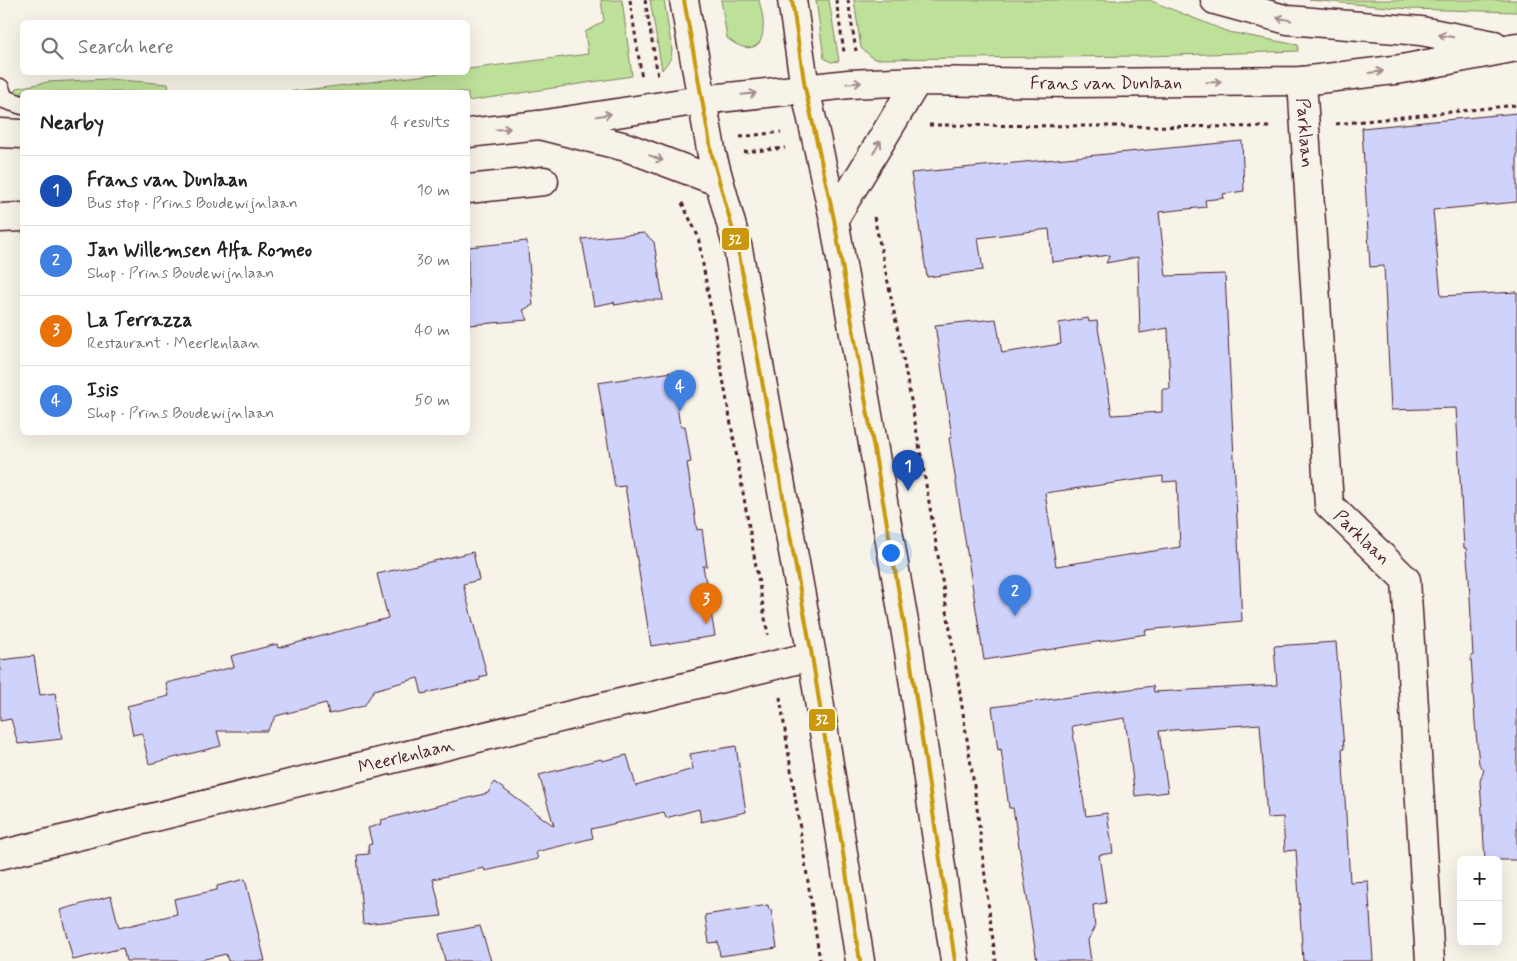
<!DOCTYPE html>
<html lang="en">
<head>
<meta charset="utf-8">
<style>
	:root { --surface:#fff; --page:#f6f6f6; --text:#202124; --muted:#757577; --line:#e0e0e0; --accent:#c8321e }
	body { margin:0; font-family:Mynerve,sans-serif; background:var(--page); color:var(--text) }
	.controls { position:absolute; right:15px; bottom:15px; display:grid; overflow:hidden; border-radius:8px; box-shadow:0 5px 20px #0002 }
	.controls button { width:45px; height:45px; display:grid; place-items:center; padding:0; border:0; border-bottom:1px solid var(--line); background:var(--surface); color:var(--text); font:25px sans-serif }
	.you { position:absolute; left:890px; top:552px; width:18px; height:18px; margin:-12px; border:4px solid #fff; border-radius:50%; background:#1a73e8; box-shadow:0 0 0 8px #1a73e833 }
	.badge { display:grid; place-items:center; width:32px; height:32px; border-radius:50%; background:var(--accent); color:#fff; font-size:16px; font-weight:700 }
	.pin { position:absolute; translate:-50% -41px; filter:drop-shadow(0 1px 2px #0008) }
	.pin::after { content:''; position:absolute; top:26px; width:18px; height:15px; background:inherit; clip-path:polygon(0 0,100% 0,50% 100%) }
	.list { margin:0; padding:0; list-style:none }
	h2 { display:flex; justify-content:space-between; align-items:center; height:65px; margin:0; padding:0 20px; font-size:21px }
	h2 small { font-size:16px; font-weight:400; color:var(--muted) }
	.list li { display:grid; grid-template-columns:32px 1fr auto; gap:15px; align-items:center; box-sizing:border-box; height:70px; padding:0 20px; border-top:1px solid var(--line) }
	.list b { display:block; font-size:19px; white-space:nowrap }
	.list p { margin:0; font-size:16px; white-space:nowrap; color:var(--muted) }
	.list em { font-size:16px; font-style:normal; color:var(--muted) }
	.icon { flex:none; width:28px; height:28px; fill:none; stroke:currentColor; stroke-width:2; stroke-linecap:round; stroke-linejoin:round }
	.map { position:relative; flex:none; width:1517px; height:961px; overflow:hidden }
	.search { position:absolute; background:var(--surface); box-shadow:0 5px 20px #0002; left:20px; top:20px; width:450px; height:55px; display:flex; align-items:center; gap:12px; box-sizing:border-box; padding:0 18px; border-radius:8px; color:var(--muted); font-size:19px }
	.panel { position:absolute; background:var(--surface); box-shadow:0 5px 20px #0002; left:20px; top:90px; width:450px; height:345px; border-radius:8px }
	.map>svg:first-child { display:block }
	.green { fill:#bee19a; stroke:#848062 }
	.building { fill:#cfd3fc; stroke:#4a1f2b; fill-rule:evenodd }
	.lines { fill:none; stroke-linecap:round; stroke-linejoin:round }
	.service-casing { stroke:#4a1f2b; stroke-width:21 }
	.minor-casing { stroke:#4a1f2b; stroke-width:31 }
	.secondary-casing { stroke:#4a1f2b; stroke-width:31 }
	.primary-casing { stroke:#4a1f2b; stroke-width:31 }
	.trunk-casing { stroke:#4a1f2b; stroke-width:31 }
	.path { stroke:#4a1f2b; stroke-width:3; stroke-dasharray:4 4; stroke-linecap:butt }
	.service { stroke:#f7f3e8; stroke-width:18 }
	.minor { stroke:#f7f3e8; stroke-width:28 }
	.secondary { stroke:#f7f3e8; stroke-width:28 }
	.primary { stroke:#f7f3e8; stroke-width:28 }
	.trunk { stroke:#f7f3e8; stroke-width:28 }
	.bus-1-casing { stroke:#f7f3e8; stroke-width:8 }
	.bus-1 { stroke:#c9980d; stroke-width:4 }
	.oneway { stroke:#a0898a }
	.labels { text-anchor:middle; stroke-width:5; stroke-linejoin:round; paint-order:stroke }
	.street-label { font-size:18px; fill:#4a1f2b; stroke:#f7f3e8 }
	.line-badge { stroke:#f7f3e8; stroke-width:2 }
	.badge-label { font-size:14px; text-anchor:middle; font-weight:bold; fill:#fff }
</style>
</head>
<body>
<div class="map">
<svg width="1517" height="961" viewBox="0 0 1517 961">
	<rect width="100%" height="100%" fill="#f7f3e8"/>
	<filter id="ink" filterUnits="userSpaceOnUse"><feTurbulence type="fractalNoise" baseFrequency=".02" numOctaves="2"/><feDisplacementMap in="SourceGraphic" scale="10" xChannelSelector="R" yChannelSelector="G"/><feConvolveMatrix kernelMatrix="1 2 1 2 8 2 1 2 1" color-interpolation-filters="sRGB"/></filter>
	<g filter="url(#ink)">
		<!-- green -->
		<path class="green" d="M601 0H622L632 76 468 101V92H288L443 73 468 72V69L588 54 585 32 604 21Z
			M650 0H664L672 50 671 58 662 70Z
			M721 0H759C761 9 764 19 763 28 763 54 742 51 727 38Z
			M816 0H829L839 61 831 62 824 58Z
			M854 0H1149L1228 32 1298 45V51L1147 56 874 59 861 48Z
			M1309 0H1517V12L1410 9Z
			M108 79 168 84 169 92H22V99L15 94 17 88 48 82Z"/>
		<!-- building -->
		<path class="building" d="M1517 113V202L1433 210 1441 296 1517 292V860H1485L1480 781 1484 770 1479 764 1475 722 1471 656H1473L1469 579 1466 548H1464L1456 408 1391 410 1384 266 1370 267 1362 128Z
			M1242 141 1244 191 1223 194 1224 198 1205 200 1206 207 1159 212 1166 276 1225 274 1242 621 1145 630 1146 634 984 660 949 438 952 437 935 325 996 319 1002 353 1061 344 1059 323 1088 318 1089 322 1097 321 1112 415 1162 412V389H1170L1168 328 1140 333 1138 257 1106 263 1110 255 1052 262 1049 229 978 238 983 270 927 277 911 173ZM1163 476V482L1177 481 1180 547 1056 566 1045 493Z
			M644 233 654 242 663 300H643L615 305 614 302 594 306 582 239Z
			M527 241 533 305 523 310 528 320 468 325V247Z
			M672 372 680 426H685L691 462 687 463 697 530 702 529 707 566H703L715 636 651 646 625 486 615 487 598 383Z
			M473 552 479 580 463 584 487 675 480 677V680L422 694 418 678 374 690 364 706 329 714 326 703 276 716 267 731H217L221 746 149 764 142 733 133 735 127 706 169 696 166 683 234 667 231 656 277 644 278 648 388 618 377 574Z
			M1336 642 1344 749H1342L1350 882 1368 881 1373 961H1303L1296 850 1285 851 1283 817 1267 818 1260 724 1159 731 1168 792 1135 796 1125 718 1072 726 1086 816 1107 813 1113 853 1099 855 1106 903 1093 905 1095 928 1088 940 1091 961H1037L1013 808H1009L1001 749 998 750 992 707 1153 686 1154 692 1277 685 1274 646Z
			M34 656 40 695 55 693 62 739 18 744 11 719 0 721V660Z
			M736 746 746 812 701 822 699 809 666 818 664 812 591 829 593 838 536 852 538 859 485 871 484 868 433 879 442 916 363 924 357 855 369 854 368 845 372 844 368 828 382 824 381 820 488 793 494 782 554 826 539 775 601 759 602 761 627 755 636 786 693 769 690 754Z
			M245 879 265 961H228L226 954 196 961H126L123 948 73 960 60 910 111 896 119 928 177 914 174 899 217 890V886Z
			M768 905 769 910 771 909 777 948 720 956 718 942 709 943 705 915Z
			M480 926 491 961H445L439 934Z"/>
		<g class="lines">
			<!-- service casing -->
			<g class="service-casing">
				<path id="service" d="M0 88 4 99 22 105"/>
			</g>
			<!-- minor casing -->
			<g class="minor-casing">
				<g id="minor">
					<path id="s1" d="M1302 81 1329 505 1406 580 1430 961"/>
					<path d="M468 189 544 181"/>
					<path d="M0 218 22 217"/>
					<path id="s2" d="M0 855 812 656"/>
				</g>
			</g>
			<!-- secondary casing -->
			<g class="secondary-casing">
				<path id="secondary" d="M684 0 712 155 738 249 812 656 860 961
					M792 0 805 88 834 219 909 651 955 961
					M539 125 626 147 719 182
					M834 219 917 81"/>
			</g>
			<!-- primary casing -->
			<g class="primary-casing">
				<g id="primary">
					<path d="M1215 0 1288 20 1421 31 1494 45"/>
					<path id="s3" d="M701 100 849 84 917 81 1072 83 1302 81 1402 69 1517 47"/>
				</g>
			</g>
			<!-- trunk casing -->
			<g class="trunk-casing">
				<path id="trunk" d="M0 133 22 134
					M468 133 539 125 701 100"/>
			</g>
			<!-- path -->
			<path class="path" d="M630 0 642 79
				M645 0 658 76
				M836 0 844 52
				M848 0 856 51
				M1336 124 1517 105
				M929 125 1273 127
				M740 137 781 132
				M744 152 785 148
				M682 203 698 236 768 635
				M874 217C914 398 943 582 971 765 981 830 986 896 996 961
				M780 697 820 961"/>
			<!-- service -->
			<use href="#service" class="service"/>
			<!-- minor -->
			<use href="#minor" class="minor"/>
			<!-- secondary -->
			<use href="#secondary" class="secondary"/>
			<!-- primary -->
			<use href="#primary" class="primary"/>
			<!-- trunk -->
			<use href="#trunk" class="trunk"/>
			<!-- bus-1 casing -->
			<g class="bus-1-casing">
				<path id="bus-1" d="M684 0 712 155 738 249 812 656 860 961
					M792 0 805 88 834 219 909 651 955 961"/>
			</g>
			<!-- bus-1 -->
			<use href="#bus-1" class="bus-1"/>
		</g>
		<!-- one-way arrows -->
		<defs><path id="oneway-shaft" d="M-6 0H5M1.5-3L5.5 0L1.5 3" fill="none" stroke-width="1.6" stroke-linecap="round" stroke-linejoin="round" transform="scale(1.25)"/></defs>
		<g class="oneway">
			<use href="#oneway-shaft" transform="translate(1284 19) rotate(-168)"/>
			<use href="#oneway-shaft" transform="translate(1446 36) rotate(-170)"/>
			<use href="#oneway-shaft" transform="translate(1376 72) rotate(-7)"/>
			<use href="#oneway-shaft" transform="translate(1214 82) rotate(-1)"/>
			<use href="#oneway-shaft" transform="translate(854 83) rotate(-3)"/>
			<use href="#oneway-shaft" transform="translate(749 94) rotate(-6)"/>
			<use href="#oneway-shaft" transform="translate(604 115) rotate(-9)"/>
			<use href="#oneway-shaft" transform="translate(503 129) rotate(-6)"/>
			<use href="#oneway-shaft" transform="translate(877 147) rotate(-59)"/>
			<use href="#oneway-shaft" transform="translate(656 158) rotate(22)"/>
		</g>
	</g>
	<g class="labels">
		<!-- street labels -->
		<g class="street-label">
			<text dy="6" stroke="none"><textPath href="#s3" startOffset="406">Frans van Dunlaan</textPath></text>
			<text dy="6" stroke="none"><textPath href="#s1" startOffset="52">Parklaan</textPath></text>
			<text dy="6" stroke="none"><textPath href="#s1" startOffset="471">Parklaan</textPath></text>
			<text dy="6" stroke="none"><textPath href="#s2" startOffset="418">Meerlenlaan</textPath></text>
		</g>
	</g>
	<g class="line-badge">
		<rect x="721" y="227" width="29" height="24" rx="5" fill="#c9980d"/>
		<rect x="808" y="708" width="28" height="24" rx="5" fill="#c9980d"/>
	</g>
	<g class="badge-label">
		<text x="735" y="244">32</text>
		<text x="822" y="724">32</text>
	</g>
</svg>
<div class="controls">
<button>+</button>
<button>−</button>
</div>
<div class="you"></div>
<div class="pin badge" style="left:908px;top:491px;background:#1a4fb4">1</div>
<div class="pin badge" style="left:1015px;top:616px;background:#3f7fe0">2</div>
<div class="pin badge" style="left:706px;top:624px;background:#e8710a">3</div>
<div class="pin badge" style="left:680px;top:411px;background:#3f7fe0">4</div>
<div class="search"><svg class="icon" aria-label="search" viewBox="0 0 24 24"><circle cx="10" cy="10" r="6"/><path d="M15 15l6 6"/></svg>Search here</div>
<section class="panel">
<h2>Nearby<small>4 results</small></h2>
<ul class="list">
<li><span class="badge" style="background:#1a4fb4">1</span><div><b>Frans van Dunlaan</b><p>Bus stop · Prins Boudewijnlaan</p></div><em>10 m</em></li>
<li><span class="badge" style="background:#3f7fe0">2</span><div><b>Jan Willemsen Alfa Romeo</b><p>Shop · Prins Boudewijnlaan</p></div><em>30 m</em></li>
<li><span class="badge" style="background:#e8710a">3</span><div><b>La Terrazza</b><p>Restaurant · Meerlenlaan</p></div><em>40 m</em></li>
<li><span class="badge" style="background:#3f7fe0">4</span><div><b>Isis</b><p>Shop · Prins Boudewijnlaan</p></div><em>50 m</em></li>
</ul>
</section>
</div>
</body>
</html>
